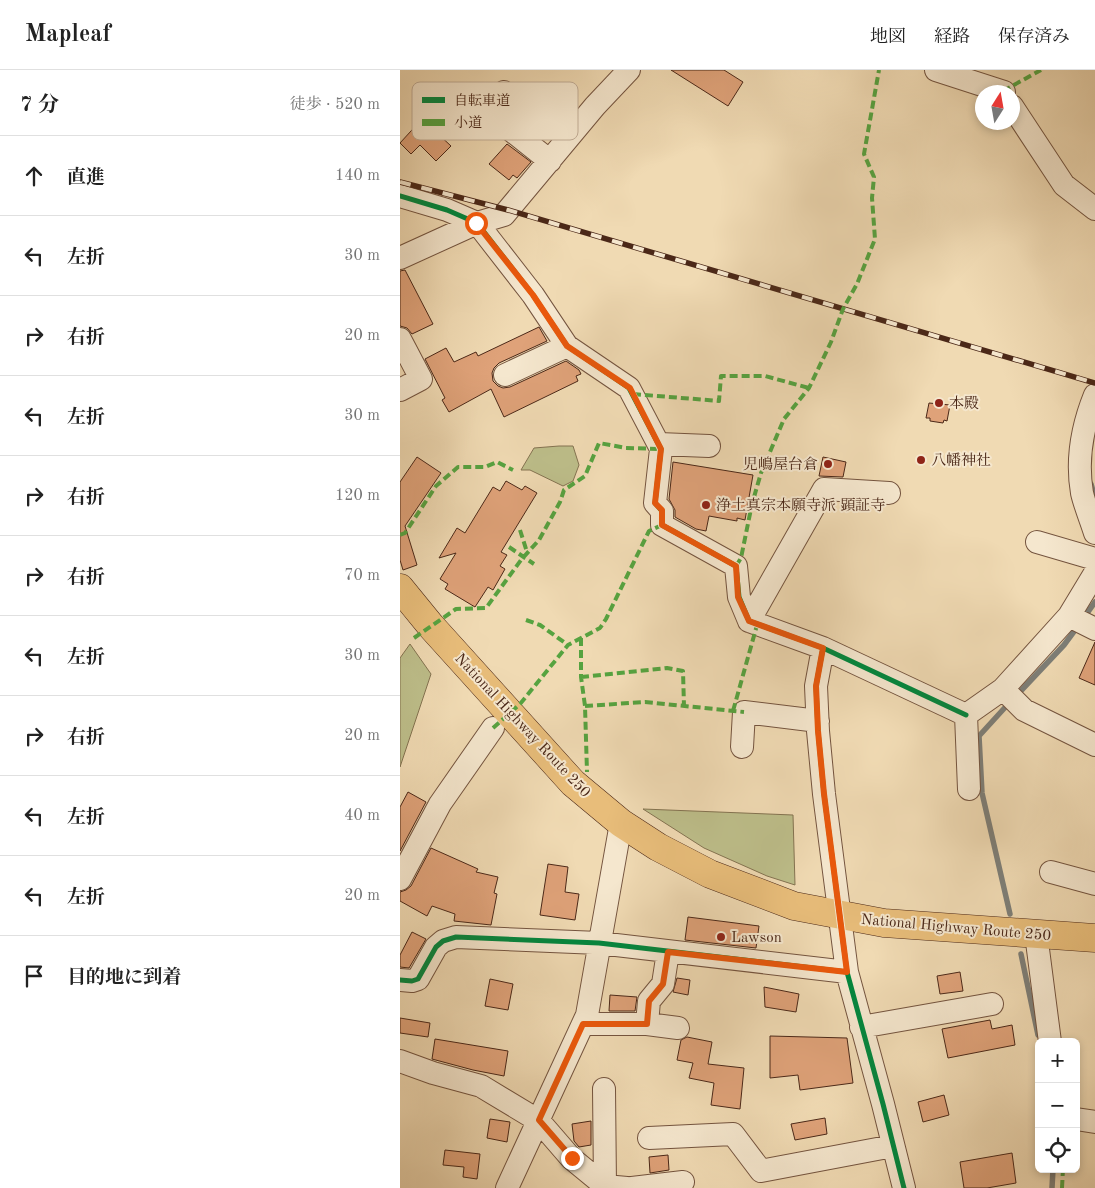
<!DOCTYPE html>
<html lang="ja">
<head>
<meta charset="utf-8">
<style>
	:root { --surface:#fff; --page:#f6f6f6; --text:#222; --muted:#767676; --line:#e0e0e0 }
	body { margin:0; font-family:"Old Standard TT","Noto Serif JP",serif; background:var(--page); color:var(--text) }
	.controls { position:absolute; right:15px; bottom:15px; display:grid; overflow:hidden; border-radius:8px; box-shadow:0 2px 8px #0003 }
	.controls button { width:45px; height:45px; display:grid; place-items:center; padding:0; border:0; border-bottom:1px solid var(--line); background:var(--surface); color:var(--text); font:25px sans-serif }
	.compass { position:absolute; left:575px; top:15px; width:45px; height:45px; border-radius:50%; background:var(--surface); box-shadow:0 2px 8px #0003; rotate:11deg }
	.stop { position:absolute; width:15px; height:15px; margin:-11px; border:4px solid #ea580c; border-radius:50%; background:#fff }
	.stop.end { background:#ea580c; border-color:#fff; box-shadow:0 1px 5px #0008 }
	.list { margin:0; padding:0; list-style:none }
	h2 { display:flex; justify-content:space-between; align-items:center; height:65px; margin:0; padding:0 20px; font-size:21px }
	h2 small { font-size:16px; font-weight:400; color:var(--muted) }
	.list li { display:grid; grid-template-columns:32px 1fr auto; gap:15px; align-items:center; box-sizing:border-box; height:80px; padding:0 20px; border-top:1px solid var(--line) }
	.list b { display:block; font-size:19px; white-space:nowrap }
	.list em { font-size:16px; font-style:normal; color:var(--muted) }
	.icon { flex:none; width:28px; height:28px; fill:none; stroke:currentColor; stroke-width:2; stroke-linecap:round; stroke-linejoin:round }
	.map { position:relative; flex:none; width:695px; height:1118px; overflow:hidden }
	header { display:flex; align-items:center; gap:30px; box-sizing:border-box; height:70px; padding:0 25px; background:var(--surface); border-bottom:1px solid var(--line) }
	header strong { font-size:24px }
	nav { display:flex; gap:28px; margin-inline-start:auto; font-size:18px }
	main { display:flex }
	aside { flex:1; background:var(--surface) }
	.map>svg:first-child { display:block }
	.green { fill:#bdbe8a; stroke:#847351 }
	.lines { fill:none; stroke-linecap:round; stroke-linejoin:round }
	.stream { stroke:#7d7e77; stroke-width:5.5 }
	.building { fill:#dfa279; stroke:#4b2818 }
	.minor-casing { stroke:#74543f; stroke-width:24 }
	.highway-casing { stroke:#4b2818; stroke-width:29 }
	.minor { stroke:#f5e7ce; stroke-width:22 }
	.highway { stroke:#e8bd7a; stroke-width:28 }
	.rail-casing { stroke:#4b2818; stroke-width:5.5 }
	.rail { stroke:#f5e7ce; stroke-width:4; stroke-dasharray:11; stroke-linecap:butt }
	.quiet { stroke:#56a340; stroke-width:4; stroke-dasharray:8 4; stroke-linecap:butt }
	.cycleway-casing { stroke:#f5e7ce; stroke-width:8 }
	.cycleway { stroke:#00873e; stroke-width:5 }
	.route { stroke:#ea580c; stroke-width:6 }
	.poi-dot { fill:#8f2418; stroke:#f5e7ce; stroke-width:2 }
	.labels { text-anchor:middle; stroke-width:4; stroke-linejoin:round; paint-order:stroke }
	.poi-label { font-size:15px; fill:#4b2818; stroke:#f5e7ce; text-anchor:start }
	.street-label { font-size:15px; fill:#4b2818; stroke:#f5e7ce }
	.key { fill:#f5e7ce; stroke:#c2ae97; stroke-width:1 }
	.key-label { font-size:14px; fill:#4b2818 }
</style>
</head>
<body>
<header>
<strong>Mapleaf</strong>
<nav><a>地図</a><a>経路</a><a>保存済み</a></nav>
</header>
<main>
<aside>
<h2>7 分<small>徒歩 · 520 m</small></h2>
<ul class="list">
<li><svg class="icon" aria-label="ahead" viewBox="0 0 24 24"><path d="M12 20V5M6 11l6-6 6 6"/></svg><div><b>直進</b></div><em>140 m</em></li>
<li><svg class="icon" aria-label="left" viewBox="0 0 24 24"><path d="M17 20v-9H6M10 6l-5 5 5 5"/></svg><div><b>左折</b></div><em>30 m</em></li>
<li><svg class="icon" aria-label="right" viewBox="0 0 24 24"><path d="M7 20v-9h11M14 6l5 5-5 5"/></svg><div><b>右折</b></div><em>20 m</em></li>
<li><svg class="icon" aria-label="left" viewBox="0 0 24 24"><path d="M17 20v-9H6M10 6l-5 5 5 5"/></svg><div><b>左折</b></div><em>30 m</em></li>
<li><svg class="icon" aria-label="right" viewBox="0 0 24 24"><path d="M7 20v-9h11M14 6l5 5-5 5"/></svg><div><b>右折</b></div><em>120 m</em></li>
<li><svg class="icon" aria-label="right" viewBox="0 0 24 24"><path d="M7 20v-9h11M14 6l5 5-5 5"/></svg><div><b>右折</b></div><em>70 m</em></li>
<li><svg class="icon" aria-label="left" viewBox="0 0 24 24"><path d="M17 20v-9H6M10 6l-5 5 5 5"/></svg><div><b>左折</b></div><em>30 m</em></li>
<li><svg class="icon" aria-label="right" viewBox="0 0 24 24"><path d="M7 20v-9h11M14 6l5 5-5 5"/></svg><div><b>右折</b></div><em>20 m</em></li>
<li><svg class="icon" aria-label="left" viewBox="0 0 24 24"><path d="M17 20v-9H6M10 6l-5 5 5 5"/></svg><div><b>左折</b></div><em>40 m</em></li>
<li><svg class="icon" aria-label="left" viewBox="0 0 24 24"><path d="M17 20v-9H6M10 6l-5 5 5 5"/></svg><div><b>左折</b></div><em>20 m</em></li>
<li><svg class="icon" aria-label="arrive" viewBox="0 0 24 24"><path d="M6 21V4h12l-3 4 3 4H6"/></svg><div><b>目的地に到着</b></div></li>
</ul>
</aside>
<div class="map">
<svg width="695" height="1118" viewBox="0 0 695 1118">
	<rect width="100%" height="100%" fill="#f0dab3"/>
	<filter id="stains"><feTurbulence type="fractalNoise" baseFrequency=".004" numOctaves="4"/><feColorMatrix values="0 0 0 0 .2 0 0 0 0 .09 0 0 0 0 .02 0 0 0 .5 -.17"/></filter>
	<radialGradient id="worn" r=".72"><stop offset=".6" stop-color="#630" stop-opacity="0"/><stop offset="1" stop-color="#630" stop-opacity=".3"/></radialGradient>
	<!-- green -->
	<path class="green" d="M159 376H173L179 395 173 411 163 416 130 400H121L134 378Z
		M10 574 31 604 0 697V588Z
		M243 739 393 745 395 815 367 806 304 778Z"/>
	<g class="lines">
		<!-- stream -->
		<path class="stream" d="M691 414 695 428
			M683 549 695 532
			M616 626 664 575 678 556
			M610 632 579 666 582 723 610 844
			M621 884 638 965
			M652 1118 653 1099"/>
	</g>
	<!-- building -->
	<path class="building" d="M271 0H324L343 12 328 36Z
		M22 49 51 76 36 91 20 75 11 84 0 73Z
		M107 74 131 92 117 108 113 105 109 110 89 94Z
		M5 200 33 254 12 264 7 258 0 256V201Z
		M139 257 147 271 99 293 94 298 92 303 93 311 98 316 103 318 110 317 166 291 179 300 181 304 176 306 178 311 104 347 91 319 49 342 42 330 45 328 25 289 46 278 54 292 76 282 78 286Z
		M529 333 550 335 547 351 544 350 543 353 530 351V348H526Z
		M17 387 41 403 5 456 17 495 3 500 0 490V412Z
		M423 387 446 392 443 407 419 406Z
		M273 392 353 405 345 450 337 448V451L309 446 306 461 296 459 275 447V440L269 429Z
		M106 411 122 420 125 416 137 423 101 482 107 485 100 496 105 499 93 520 88 517 75 537 45 519 48 514 40 509 56 483 39 488 57 458 65 463 93 417 100 421Z
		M695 572V615L679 608Z
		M8 722 26 732 0 781V737Z
		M31 778 78 799 76 802 98 807 94 823 97 824 91 855 54 851 55 844 32 836 27 846 0 831V822L6 820 11 816Z
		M148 794 168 797 165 822 179 824 175 850 140 845Z
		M288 847 359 856 356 878 285 870Z
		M12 862 26 869 9 898 0 897V885Z
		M560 902 563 921 540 924 537 906Z
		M277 908 290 910 288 925 273 922Z
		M90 909 113 914 108 940 85 936Z
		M364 917 399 924 396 942 365 937Z
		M210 925 237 927 235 941H209Z
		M0 948 30 953 28 967 0 963Z
		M590 950 592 959 612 955 615 975 548 988 542 959Z
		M370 966 447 968 453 1013 400 1020 398 1005 370 1008Z
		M287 967 312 972 308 994 344 998 340 1039 311 1035 314 1013 289 1008 293 993 277 990 281 970Z
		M35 969 108 981 104 1006 73 1000 32 989Z
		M544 1025 549 1045 523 1052 518 1032Z
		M425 1048 427 1064 395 1070 391 1054Z
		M90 1049 110 1052 107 1072 87 1068Z
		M191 1051V1075L179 1077 174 1071 172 1054Z
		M45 1080 80 1084 77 1109 63 1107 64 1097 43 1095Z
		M612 1083 616 1113 587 1118H564L560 1092Z
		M268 1085 269 1100 250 1103 249 1087Z"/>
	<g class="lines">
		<!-- minor casing -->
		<g class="minor-casing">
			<path id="minor" d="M536 0 604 22
				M69 27 150 91
				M612 36 664 115 695 139
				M87 42 104 22
				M0 126 47 140 77 153 133 225 167 276 229 318 261 379 255 433 262 441V455L336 496 339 527 349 551 423 578 566 645
				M0 188 77 153 104 145 195 36 229 0
				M0 269 21 309 0 320
				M105 305 167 276
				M695 325C682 357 676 388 682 423 685 436 691 450 695 463
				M259 374 309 376
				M637 472 695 489
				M669 546 695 559
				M349 551 424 419 489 423
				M423 578 416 616 418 661 424 724 447 902 483 1034 504 1118
				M603 619 624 640 695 675
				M342 677 344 642 418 651
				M569 719 566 645 603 619 669 546 695 503
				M651 802 695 814
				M0 809 40 734 93 658
				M636 864 650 972
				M0 910 12 911 18 909 36 877 43 871 56 867 199 873 447 902
				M183 954H247L278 958
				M247 954 249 931 263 914 268 882
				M461 957 592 934
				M0 991 33 1003 81 1016 139 1051 171 1088 205 1116 227 1118
				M676 1049 695 1052
				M249 1068 333 1064 361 1101 493 1076
				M107 1118 187 945 221 753
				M202 1118 205 1116 204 1019
				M232 1118 283 1112"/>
		</g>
		<!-- highway casing -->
		<g class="highway-casing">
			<path id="highway" d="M0 518 31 556 173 713 221 753 258 777 310 804 394 836 484 853 695 868"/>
		</g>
		<!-- minor -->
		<use href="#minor" class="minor"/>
		<!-- highway -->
		<use href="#highway" class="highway"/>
		<!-- rail casing -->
		<g class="rail-casing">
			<path id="rail" d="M0 112 108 140 695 313"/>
		</g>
		<!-- rail -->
		<use href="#rail" class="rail"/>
		<!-- quiet -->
		<path class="quiet" d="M603 21 641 0
			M233 324 319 331 321 306H365L409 318
			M120 460 127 482
			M0 465 5 463 36 416 58 397H85L97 392 113 400
			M109 477 134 494
			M336 496 341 488 352 434 361 403 384 349 409 318 431 272 443 239 457 214 475 169 472 128 474 107 464 84 479 0
			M126 550 140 555 168 575
			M14 568 56 539 86 538 121 490 139 470 160 432 164 420 185 406 199 373 226 378 261 379
			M181 568V607L185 636 187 702
			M181 607 267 598 283 601 284 636
			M185 636 245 632 344 642
			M333 641 357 555
			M93 658 120 634 168 575 200 558 206 549 249 461 262 455
			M662 1118 663 1099"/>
		<!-- cycleway casing -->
		<g class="cycleway-casing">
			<path id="cycleway" d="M0 126 47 140 77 153 133 225 167 276 229 318 261 379 255 433 262 441V455L336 496 339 527 349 551 423 578 566 645
				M423 578 416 616 418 661 424 724 447 902 483 1034 504 1118
				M0 910 12 911 18 909 36 877 43 871 56 867 199 873 447 902"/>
		</g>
		<!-- cycleway -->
		<use href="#cycleway" class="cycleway"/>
	</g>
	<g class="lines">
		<!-- route -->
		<path class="route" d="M76 153 133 225 167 276 230 318 261 379 255 433 262 440V455L336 496 338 527 349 551 423 578 416 616 418 661 424 724 447 902 268 882 263 914 249 931 247 954H183L139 1050 172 1088"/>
	</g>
	<!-- markers -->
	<g class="poi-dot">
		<circle cx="539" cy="333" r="5"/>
		<circle cx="521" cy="390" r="5"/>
		<circle cx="428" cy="394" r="5"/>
		<circle cx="306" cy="435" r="5"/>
		<circle cx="321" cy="867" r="5"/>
	</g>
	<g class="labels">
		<!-- poi labels -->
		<g class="poi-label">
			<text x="549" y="338">本殿</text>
			<text x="531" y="395">八幡神社</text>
			<text x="418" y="399" text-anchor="end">児嶋屋台倉</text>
			<text x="316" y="440">浄土真宗本願寺派 顕証寺</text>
			<text x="331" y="872">Lawson</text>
		</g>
		<!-- street labels -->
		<g class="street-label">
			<text transform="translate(123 655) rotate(47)" y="5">National Highway Route 250</text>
			<text transform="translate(556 857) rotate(5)" y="5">National Highway Route 250</text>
		</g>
	</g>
	<!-- legend -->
	<rect x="12" y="12" width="166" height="58" rx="8" class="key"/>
	<rect x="22" y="27" width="23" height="6" fill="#00873e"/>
	<rect x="22" y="49" width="23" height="7" fill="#56a340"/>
	<g class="key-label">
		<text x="54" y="35">自転車道</text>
		<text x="54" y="57">小道</text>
	</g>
	<rect width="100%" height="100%" filter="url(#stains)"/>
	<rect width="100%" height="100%" fill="url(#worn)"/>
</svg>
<div class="controls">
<button>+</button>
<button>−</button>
<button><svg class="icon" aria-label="locate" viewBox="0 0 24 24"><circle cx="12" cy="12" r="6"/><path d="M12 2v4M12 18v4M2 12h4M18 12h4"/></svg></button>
</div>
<svg class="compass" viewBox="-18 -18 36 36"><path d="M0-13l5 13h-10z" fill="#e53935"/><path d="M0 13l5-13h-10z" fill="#767676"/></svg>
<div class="stop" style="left:76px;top:153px"></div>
<div class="stop end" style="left:172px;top:1088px"></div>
</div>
</main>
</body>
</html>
